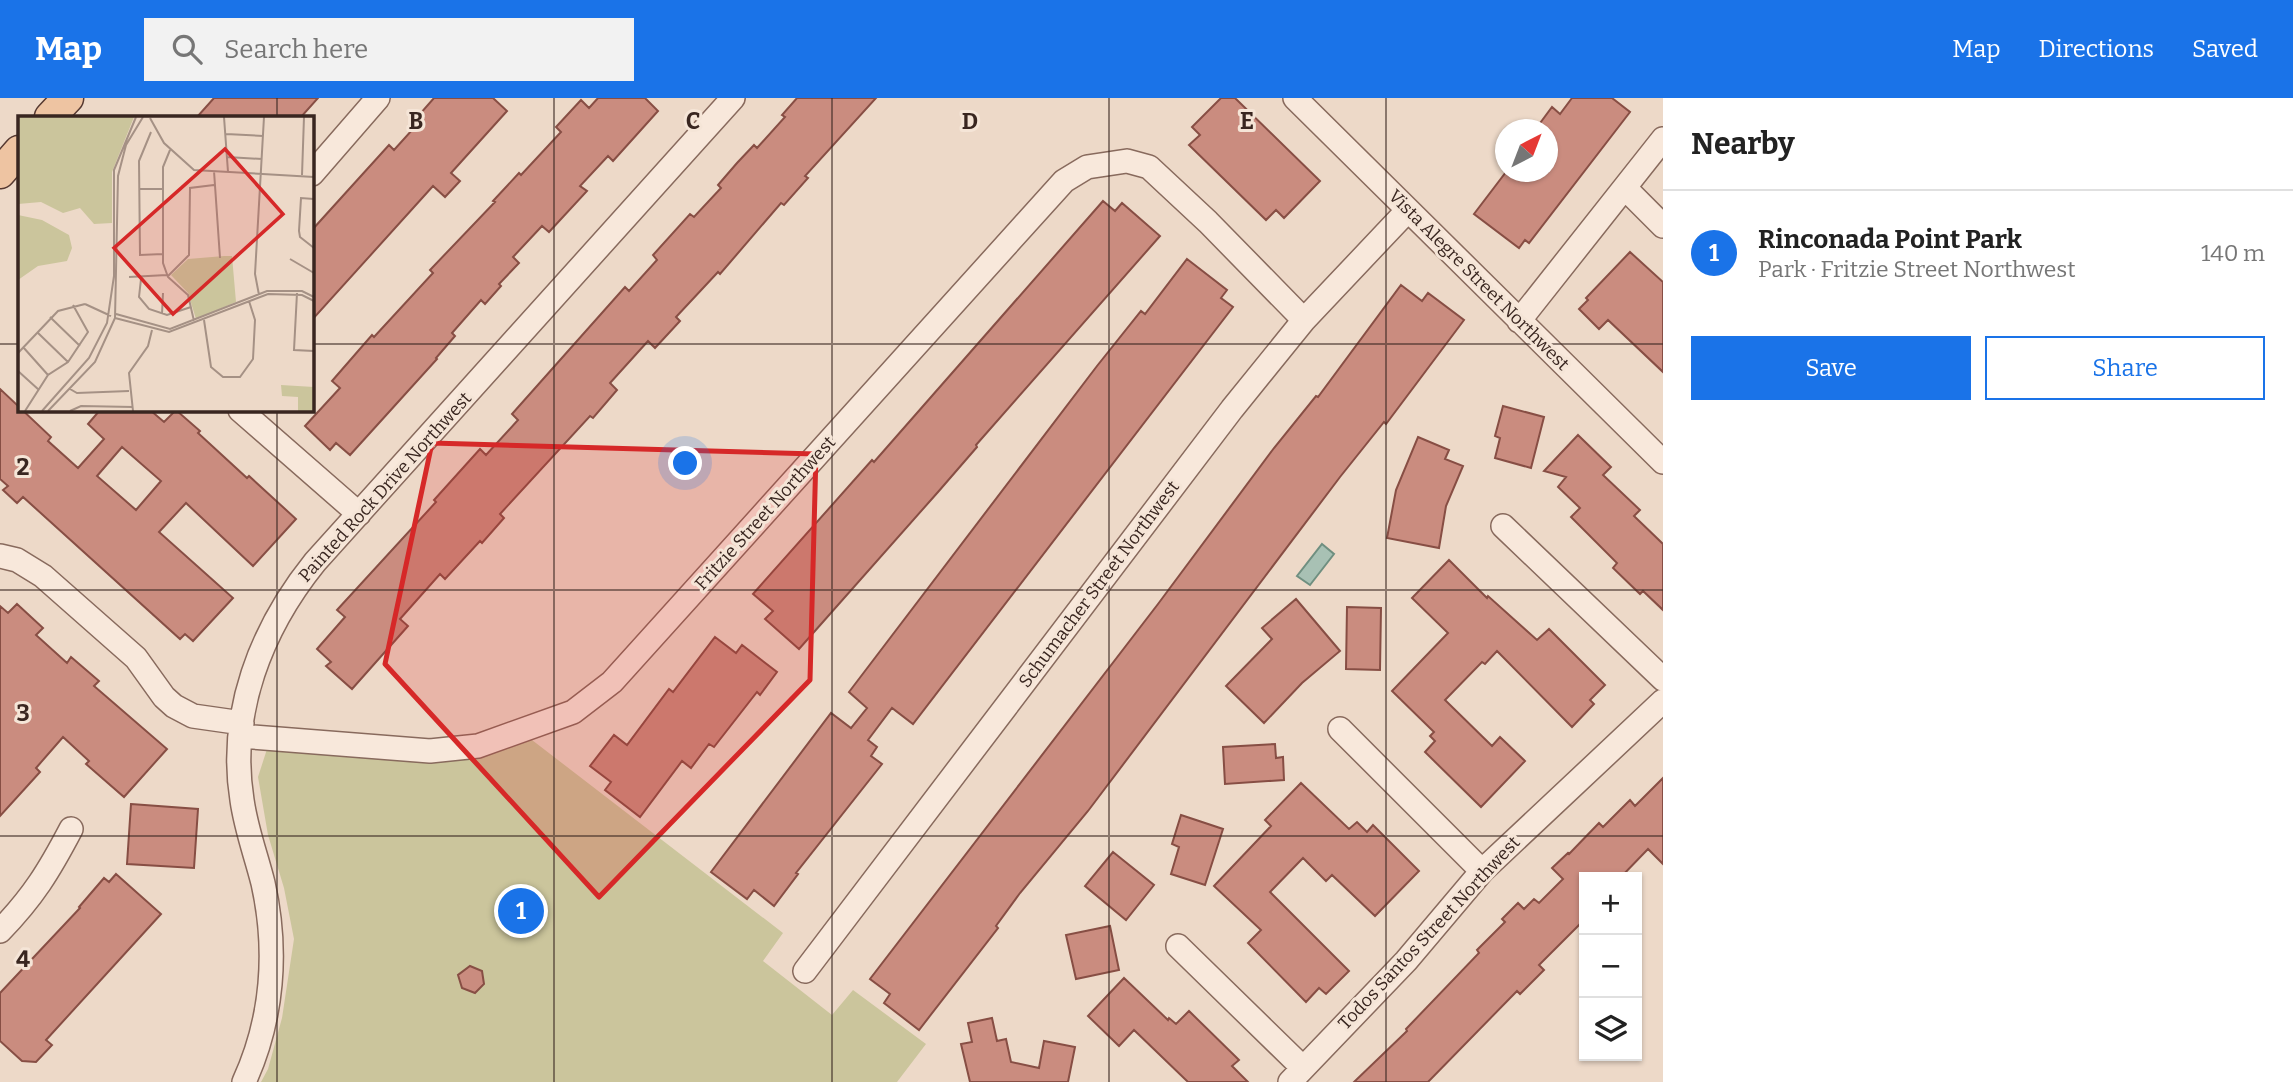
<!DOCTYPE html>
<html lang="en">
<head>
<meta charset="utf-8">
<style>
	:root { --surface:#fff; --page:#f2f2f2; --text:#222; --muted:#767676; --line:#e0e0e0; --accent:#1a73e8 }
	body { margin:0; font-family:Bitter,serif; background:var(--page); color:var(--text) }
	.controls { position:absolute; right:21px; bottom:21px; display:grid; overflow:hidden; border-radius:0px; box-shadow:0 2px 5px #0004 }
	.controls button { width:63px; height:63px; display:grid; place-items:center; padding:0; border:0; border-bottom:2px solid var(--line); background:var(--surface); color:var(--text); font:35px sans-serif }
	.compass { position:absolute; left:1495px; top:21px; width:63px; height:63px; border-radius:50%; background:var(--surface); box-shadow:0 2px 5px #0004; rotate:42deg }
	.you { position:absolute; left:686px; top:366px; width:24px; height:24px; margin:-18px; border:5px solid #fff; border-radius:50%; background:#1a73e8; box-shadow:0 0 0 10px #1a73e833 }
	.badge { display:grid; place-items:center; width:46px; height:46px; border-radius:50%; background:var(--accent); color:#fff; font-size:23px; font-weight:700 }
	.pin { position:absolute; translate:-50% -50%; border:4px solid #fff; box-shadow:0 2px 7px #0006 }
	.list { margin:0; padding:0; list-style:none }
	h2 { display:flex; justify-content:space-between; align-items:center; height:91px; margin:0; padding:0 28px; font-size:30px }
	h2 small { font-size:23px; font-weight:400; color:var(--muted) }
	.list li { display:grid; grid-template-columns:46px 1fr auto; gap:21px; align-items:center; box-sizing:border-box; height:126px; padding:0 28px; border-top:2px solid var(--line) }
	.list b { display:block; font-size:26px; white-space:nowrap }
	.list p { margin:0; font-size:23px; white-space:nowrap; color:var(--muted) }
	.list em { font-size:23px; font-style:normal; color:var(--muted) }
	.actions { display:flex; gap:14px; padding:21px 28px }
	.actions a { flex:1; padding:16px 0; border:2px solid var(--accent); border-radius:0px; text-align:center; font-size:24px; color:var(--accent) }
	.actions .main { background:var(--accent); color:#fff }
	.icon { flex:none; width:38px; height:38px; fill:none; stroke:currentColor; stroke-width:2; stroke-linecap:round; stroke-linejoin:round }
	.map { position:relative; flex:none; width:1663px; height:984px; overflow:hidden }
	header { display:flex; align-items:center; gap:42px; box-sizing:border-box; height:98px; padding:0 35px; background:var(--accent); color:#fff }
	header strong { font-size:33px }
	nav { display:flex; gap:38px; margin-inline-start:auto; font-size:24px }
	.search { width:490px; height:63px; background:var(--page); display:flex; align-items:center; gap:18px; box-sizing:border-box; padding:0 24px; border-radius:0px; color:var(--muted); font-size:26px }
	main { display:flex }
	aside { flex:1; background:var(--surface) }
	.map>svg:first-child { display:block }
	.green { fill:#cbc59c }
	.water { fill:#a8c1b4; stroke:#6f8f80; stroke-width:2 }
	.building { fill:#ca8c7f; stroke:#874e44; stroke-width:2; fill-rule:evenodd }
	.lines { fill:none; stroke-linecap:round; stroke-linejoin:round }
	.minor-casing { stroke:#886a5d; stroke-width:26 }
	.major-casing { stroke:#563931; stroke-width:33 }
	.minor { stroke:#f8e8db; stroke-width:23 }
	.major { stroke:#eec4a2; stroke-width:30 }
	.marked { fill:#d62828; fill-opacity:0.2; stroke:#d62828; stroke-width:5; stroke-linejoin:round }
	.grid { fill:none; stroke:#392620; stroke-width:2; stroke-opacity:0.55 }
	.labels { text-anchor:middle; stroke-width:6; stroke-linejoin:round; paint-order:stroke }
	.street-label { font-size:18px; fill:#392620; stroke:#f5e5d7 }
	.inset-road { fill:none; stroke:#a59185; stroke-width:2 }
	.view { fill:#d62828; fill-opacity:0.15; stroke:#d62828; stroke-width:3.5 }
	.inset-edge { fill:none; stroke:#392620; stroke-width:3.5 }
	.grid-label { font-size:23px; text-anchor:middle; font-weight:bold; fill:#392620; stroke:#f5e5d7; stroke-width:6; stroke-linejoin:round; paint-order:stroke }
</style>
</head>
<body>
<header>
<strong>Map</strong>
<div class="search"><svg class="icon" aria-label="search" viewBox="0 0 24 24"><circle cx="10" cy="10" r="6"/><path d="M15 15l6 6"/></svg>Search here</div>
<nav><a>Map</a><a>Directions</a><a>Saved</a></nav>
</header>
<main>
<div class="map">
<svg width="1663" height="984" viewBox="0 0 1663 984">
	<rect width="100%" height="100%" fill="#edd9c8"/>
	<!-- green -->
	<path class="green" d="M532 642 783 835 763 863 832 917 853 892 926 946 897 984H261L268 971 282 920 294 841 284 790 268 737 258 679 268 648 469 657Z"/>
	<!-- water -->
	<path class="water" d="M1322 446 1334 456 1310 487 1297 478Z"/>
	<!-- building -->
	<path class="building" d="M214 0H318L301 19H197Z
		M434 0H493L507 13 451 75 460 83 445 99 433 88 312 222V132L389 47 394 52 423 20 419 17Z
		M598 0H645L658 13 613 63 608 58 580 88 587 93 549 134 542 128 513 159 519 165 499 186 501 188 485 206 481 202 452 235 455 238 436 260 437 261 350 357 336 345 330 352 305 328 340 290 332 283 372 237 374 239 433 175 430 172 495 104 493 103 519 75 521 77 561 34 556 29 581 2 589 10Z
		M797 0H876L805 78 808 80 784 107 781 105 720 176 718 174 676 219 680 223 655 250 648 243 610 285 617 292 593 320 590 318 500 416 504 420 482 445 480 443 445 481 440 476 400 521 408 528 352 591 326 568 331 564 317 551 345 519 337 512 436 404 434 402 480 351 486 357 518 322 512 316 625 189 629 193 657 162 653 157 690 116 694 119 721 90 718 87 737 65 754 47 757 50 785 19 782 17Z
		M1221 0H1235L1320 83 1284 120 1276 112 1266 122 1189 47 1200 37 1192 29Z
		M1572 0H1612L1630 14 1529 145 1525 142 1519 150 1474 116 1506 74H1548V32H1535L1552 9 1560 16Z
		M1103 103 1115 113 1122 105 1160 138 976 347 977 349 938 394 799 551 765 521 773 513 753 496 872 362 874 364Z
		M1630 154 1663 184V274L1608 222 1599 231 1579 211 1588 202 1586 200Z
		M1187 161 1227 192 1221 200 1233 209 913 626 892 610 868 642 877 649 871 658 882 666 796 775 798 776 774 808 754 792 747 801 711 774 831 615 851 630 867 610 849 594 1097 268 1141 213 1145 216Z
		M1401 187 1422 203 1428 195 1464 222 1386 326 1384 324 1340 379 1088 713 1020 795 996 828 998 830 919 932 884 905 890 896 870 881 1158 506 1274 350 1316 298 1318 299Z
		M0 291 51 339 48 343 78 370 104 341 88 326 100 312H150L164 324 176 312 200 333 198 335 247 380 249 378 296 421 253 468 186 405 159 434 233 500 193 543 185 536 180 541 23 399 17 405 3 392 8 388 0 381ZM122 349 161 383 136 412 97 378Z
		M1503 308 1544 319 1531 370 1495 360 1500 340 1495 338Z
		M1578 337 1611 369 1603 377 1640 412 1634 418 1663 446V512L1643 493 1640 496 1613 470 1617 465 1571 419 1580 410 1558 389 1566 379 1544 373Z
		M1418 339 1449 352 1445 361 1463 368 1446 408 1439 450 1387 440 1396 392Z
		M1449 462 1487 500 1488 498 1537 542 1549 531 1605 587 1590 602 1594 606 1572 629 1497 553 1485 566 1482 564 1445 602 1492 648 1500 639 1525 663 1481 709 1425 654 1435 643 1430 638 1434 634 1392 593 1448 535 1412 500Z
		M1296 501 1340 553 1302 585 1264 625 1226 588 1272 541 1262 530Z
		M17 506 43 530 36 537 67 565 71 559 99 583 94 588 167 651 124 699 86 666 89 663 63 639 36 670 40 674 0 718V508L8 515Z
		M1347 509 1381 510 1380 572 1346 571Z
		M715 539 736 555 742 547 777 574 760 597 757 594 714 649 709 646 691 670 682 663 640 719 605 692 611 684 590 668 614 637 627 647 669 591 673 594Z
		M1275 646 1276 660 1283 659 1284 682 1225 686 1223 649Z
		M1663 680V766L1648 751 1621 779H1584V822L1539 867 1544 872 1520 896 1517 893 1428 984H1354L1407 933 1406 931 1479 855 1477 852 1505 824 1502 821 1518 805 1524 811 1534 801 1539 805 1563 781 1552 770 1568 755 1569 756 1599 725 1603 729 1630 702 1635 708Z
		M1301 685 1349 731 1357 724 1367 734 1373 727 1419 773 1375 818 1332 777 1326 783 1303 760 1270 794 1349 873 1326 896 1319 890 1306 904 1248 845 1261 832 1214 788 1271 728 1265 722Z
		M131 706 198 711 194 770 127 766Z
		M1181 717 1223 731 1205 787 1171 776 1179 749 1172 746Z
		M1113 754 1154 787 1126 822 1085 788Z
		M116 776 161 816 46 942 52 947 36 964 22 963 0 943V895L80 810 79 809 104 780 109 784Z
		M1110 828 1119 872 1076 881 1066 837Z
		M470 868 482 873 484 886 475 895 462 890 458 877Z
		M1124 880 1168 922 1169 920 1176 926 1189 913 1239 962 1232 968 1248 984H1188L1134 932 1119 948 1088 918Z
		M992 920 997 943 1006 941 1011 964 1039 970 1044 943 1075 949 1068 984H970L961 946 972 944 968 925Z"/>
	<g class="lines">
		<!-- minor casing -->
		<g class="minor-casing">
			<path id="minor" d="M1295 0 1663 364
				M312 76 378 0
				M1625 90 1663 128
				M1519 223 1663 41
				M240 312 359 416
				M1503 428 1663 581
				M0 458 17 462 43 478 136 560 164 599 174 608 193 618 242 625
				M1340 631 1482 773
				M240 638 430 653 478 648 573 614 612 584 1064 83 1087 69 1127 63 1149 69 1208 124 1304 222
				M0 833C33 799 49 773 71 731
				M1178 848 1303 970
				M805 873 1232 311 1304 222 1408 112
				M244 984C273 921 278 852 263 785 256 757 246 731 242 702 228 615 261 531 315 464L733 0
				M1290 984 1406 863 1482 773 1663 603"/>
		</g>
		<!-- major casing -->
		<g class="major-casing">
			<path id="major" d="M50 19 68 0
				M0 75 19 53"/>
		</g>
		<!-- minor -->
		<use href="#minor" class="minor"/>
		<!-- major -->
		<use href="#major" class="major"/>
	</g>
	<!-- marked area -->
	<path class="marked" d="M432 345 816 356 810 582 599 799 385 566Z"/>
	<!-- grid -->
	<path class="grid" d="M277 0V19M554 0V984M832 0V984M1109 0V984M1386 0V984M0 246H19M312 246H1663M277 312V984M0 492H1663M0 738H1663"/>
	<g class="labels">
		<!-- street labels -->
		<g class="street-label">
			<text transform="translate(1479 182) rotate(45)" y="6">Vista Alegre Street Northwest</text>
			<text transform="translate(385 389) rotate(-48)" y="6">Painted Rock Drive Northwest</text>
			<text transform="translate(765 415) rotate(-48)" y="6">Fritzie Street Northwest</text>
			<text transform="translate(1099 486) rotate(-53)" y="6">Schumacher Street Northwest</text>
			<text transform="translate(1429 835) rotate(-47)" y="6">Todos Santos Street Northwest</text>
		</g>
	</g>
	<!-- overview -->
	<g transform="translate(18 18)">
		<rect width="296" height="296" fill="#edd9c8"/>
		<path d="M0 1H116L94 56V107L76 108 62 92 45 97 23 86 0 88ZM0 99 24 104 51 119 54 132 49 145 20 150 0 164ZM206 140H214L218 186 178 203 170 177 153 159 170 143ZM263 269 296 271V295H280V281L264 280Z" fill="#cbc59c"/>
		<path class="inset-road" d="M206 1 210 56M132 2 146 27 176 54 296 61M133 16 121 45 122 139 145 138M208 18 245 20M152 34 145 51V147L150 161 170 179 176 205M209 41 244 43M196 55 202 142M284 59 286 1M121 73H145M296 83 283 82 281 115 282 121 296 132M272 143 296 157M150 160 171 139 172 72 196 69M111 161 149 159M123 163 121 181 131 193 149 199 173 191M279 177 276 234 296 235M241 179 237 158 246 1M67 188 93 200M98 198 152 213 249 175H284L296 181M144 198 145 177M32 201 62 230M97 202 151 216 250 178 284 179 296 185M186 204 193 251 205 261H222L235 243 237 204 231 185M19 216 50 246M5 231 30 259M0 237 40 195 67 188M0 255 21 274M52 273 59 277 111 275M7 295 30 259 50 246 70 216 55 189M24 295 71 242 89 207 96 160V54L118 1M30 295 77 246 97 202 100 60 108 29 125 1M52 295 63 290 115 291M115 295 111 257 130 230 134 214"/>
		<path class="view" d="M207 33 265 98 155 198 96 132Z"/>
		<rect width="296" height="296" class="inset-edge"/>
	</g>
	<g class="grid-label">
		<text x="416" y="31">B</text>
		<text x="693" y="31">C</text>
		<text x="970" y="31">D</text>
		<text x="1247" y="31">E</text>
		<text x="23" y="377">2</text>
		<text x="23" y="623">3</text>
		<text x="23" y="869">4</text>
	</g>
</svg>
<div class="controls">
<button>+</button>
<button>−</button>
<button><svg class="icon" aria-label="layers" viewBox="0 0 24 24"><path d="M12 4l9 5-9 5-9-5zM3 14l9 5 9-5"/></svg></button>
</div>
<svg class="compass" viewBox="-18 -18 36 36"><path d="M0-13l5 13h-10z" fill="#e53935"/><path d="M0 13l5-13h-10z" fill="#767676"/></svg>
<div class="you"></div>
<div class="pin badge" style="left:521px;top:813px">1</div>
</div>
<aside>
<h2>Nearby<small></small></h2>
<ul class="list">
<li><span class="badge">1</span><div><b>Rinconada Point Park</b><p>Park · Fritzie Street Northwest</p></div><em>140 m</em></li>
</ul>
<div class="actions"><a class="main">Save</a><a>Share</a></div>
</aside>
</main>
</body>
</html>
